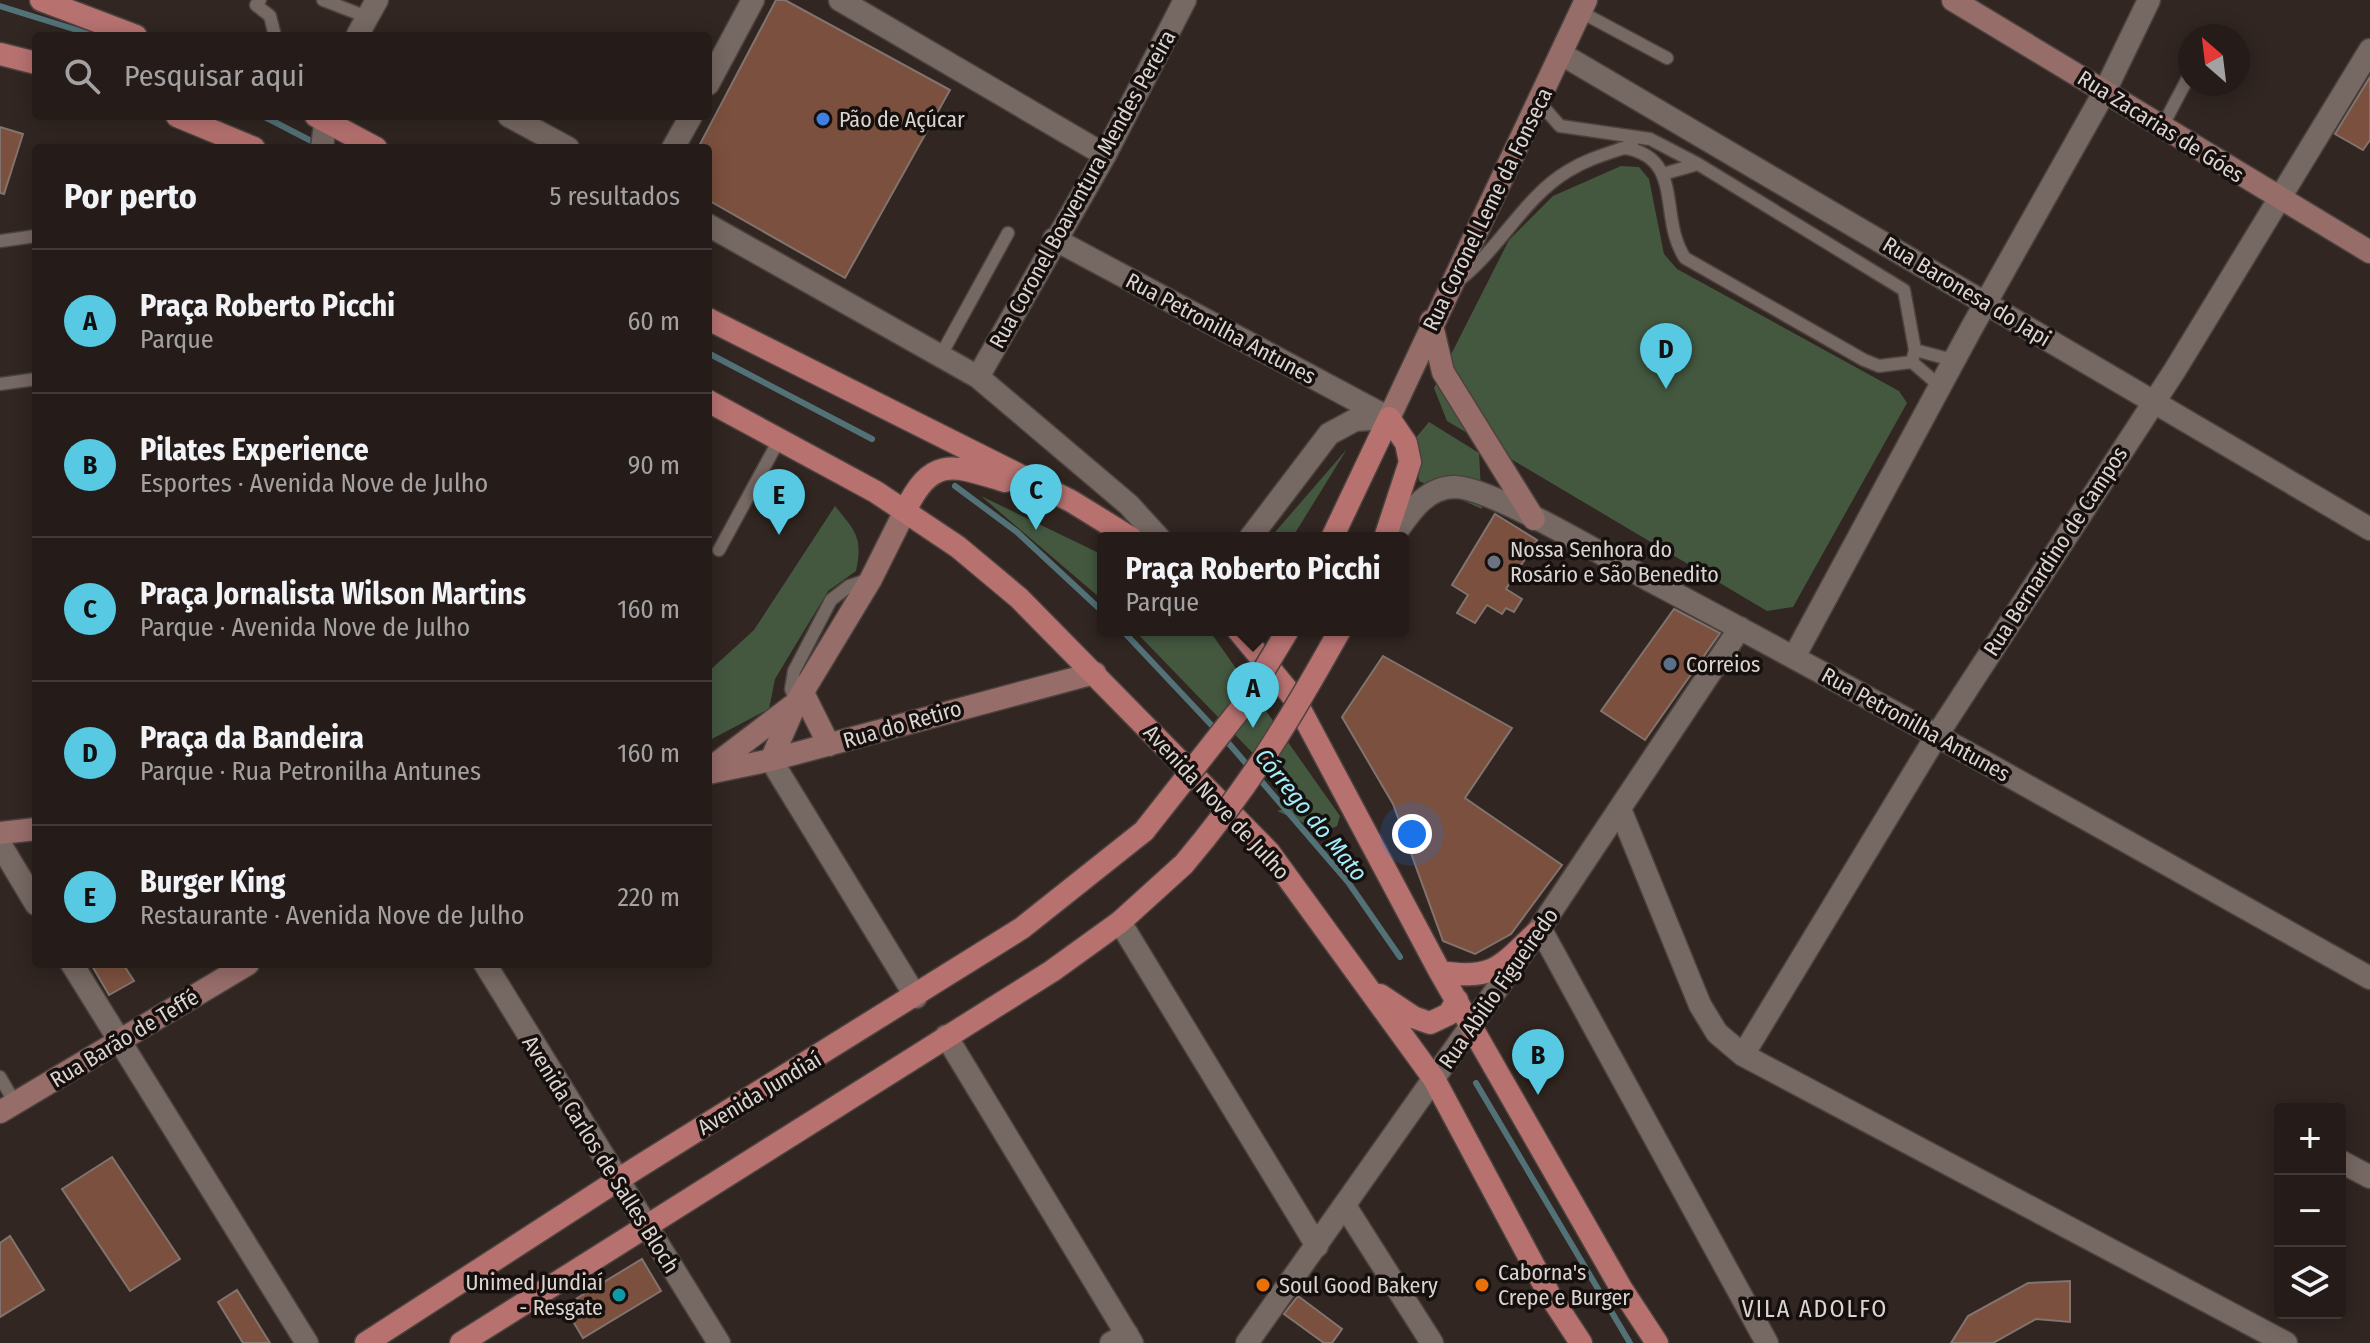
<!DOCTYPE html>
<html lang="pt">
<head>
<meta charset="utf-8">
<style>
	:root { --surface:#251c19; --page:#312926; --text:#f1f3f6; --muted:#a3a1a2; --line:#423a38; --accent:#57c9e2 }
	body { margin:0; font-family:"Fira Sans Condensed",sans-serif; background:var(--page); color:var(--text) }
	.controls { position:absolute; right:24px; bottom:24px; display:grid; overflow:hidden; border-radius:8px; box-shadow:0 4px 20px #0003 }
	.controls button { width:72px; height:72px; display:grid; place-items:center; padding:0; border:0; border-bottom:2px solid var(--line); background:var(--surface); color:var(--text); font:40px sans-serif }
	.compass { position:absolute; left:2178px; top:24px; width:72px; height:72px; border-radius:50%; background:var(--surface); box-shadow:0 4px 20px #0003; rotate:332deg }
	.you { position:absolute; left:1412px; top:834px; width:28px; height:28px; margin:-20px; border:6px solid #fff; border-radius:50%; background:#1a73e8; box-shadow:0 0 0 12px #1a73e833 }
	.badge { display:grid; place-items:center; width:52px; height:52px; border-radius:50%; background:var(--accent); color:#111; font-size:26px; font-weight:700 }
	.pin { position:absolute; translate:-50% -66px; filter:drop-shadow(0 2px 4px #0008) }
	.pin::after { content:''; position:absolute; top:42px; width:28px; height:24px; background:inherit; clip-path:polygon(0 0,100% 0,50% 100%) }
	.popup { position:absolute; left:1097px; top:532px; width:312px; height:104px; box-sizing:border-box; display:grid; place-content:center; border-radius:8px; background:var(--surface); filter:drop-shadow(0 2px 6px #0005); font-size:26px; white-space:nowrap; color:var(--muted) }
	.popup b { font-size:30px; color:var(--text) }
	.popup::after { content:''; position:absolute; left:50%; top:100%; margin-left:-16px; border:16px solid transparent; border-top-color:var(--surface) }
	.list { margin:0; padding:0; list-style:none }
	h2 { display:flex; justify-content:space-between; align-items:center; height:104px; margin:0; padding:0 32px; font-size:34px }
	h2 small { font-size:26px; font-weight:400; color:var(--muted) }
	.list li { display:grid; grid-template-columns:52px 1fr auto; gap:24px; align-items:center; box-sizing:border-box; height:144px; padding:0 32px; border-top:2px solid var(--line) }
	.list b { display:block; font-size:30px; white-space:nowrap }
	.list p { margin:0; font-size:26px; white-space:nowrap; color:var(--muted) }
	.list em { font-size:26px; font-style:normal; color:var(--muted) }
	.icon { flex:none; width:44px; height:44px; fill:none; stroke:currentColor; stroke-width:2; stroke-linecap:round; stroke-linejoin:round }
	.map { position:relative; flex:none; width:2370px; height:1343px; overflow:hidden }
	.search { position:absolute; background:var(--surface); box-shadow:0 4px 20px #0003; left:32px; top:32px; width:680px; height:88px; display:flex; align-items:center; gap:20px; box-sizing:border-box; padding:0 28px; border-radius:8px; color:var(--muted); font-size:30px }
	.panel { position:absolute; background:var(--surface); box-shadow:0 4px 20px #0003; left:32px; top:144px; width:680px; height:824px; border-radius:8px }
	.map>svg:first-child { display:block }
	.green { fill:#445840 }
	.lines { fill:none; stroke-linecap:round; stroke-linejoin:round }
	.stream { stroke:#527277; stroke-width:6 }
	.building { fill:#7c503e; stroke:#81736e; stroke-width:2 }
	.service-casing { stroke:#4c423e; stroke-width:15 }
	.minor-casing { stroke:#4c423e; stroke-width:25 }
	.tertiary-casing { stroke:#4c423e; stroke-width:25 }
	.secondary-casing { stroke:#4c423e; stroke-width:25 }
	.primary-casing { stroke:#4c423e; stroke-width:25 }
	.service { stroke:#766863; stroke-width:12 }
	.minor { stroke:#766863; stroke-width:22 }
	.tertiary { stroke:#766863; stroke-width:22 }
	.secondary { stroke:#976d6a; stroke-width:22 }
	.primary { stroke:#b77270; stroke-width:22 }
	.primary-bridge-casing { stroke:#4c423e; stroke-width:25; stroke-linecap:butt }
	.primary-bridge { stroke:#b77270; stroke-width:22 }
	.shop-dot { fill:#3f7fe0; stroke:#15100e; stroke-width:3 }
	.worship-dot { fill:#6b7280; stroke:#15100e; stroke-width:3 }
	.service-dot { fill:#5c6f8a; stroke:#15100e; stroke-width:3 }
	.food-dot { fill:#e8710a; stroke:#15100e; stroke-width:3 }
	.culture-dot { fill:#0f9aa8; stroke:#15100e; stroke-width:3 }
	.labels { text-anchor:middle; stroke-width:7; stroke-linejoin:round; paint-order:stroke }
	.poi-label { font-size:22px; fill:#dcd4d1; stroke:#15100e; text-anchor:start }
	.street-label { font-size:22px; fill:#dcd4d1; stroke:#15100e }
	.water-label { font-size:24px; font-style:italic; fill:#a2eefc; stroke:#15100e }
	.neighbourhood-label { font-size:24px; letter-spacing:2px; fill:#dcd4d1; stroke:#15100e }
</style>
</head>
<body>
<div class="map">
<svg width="2370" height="1343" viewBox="0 0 2370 1343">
	<rect width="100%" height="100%" fill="#312621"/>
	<!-- green -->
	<path class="green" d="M1621 166 1639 167 1649 179 1664 254 1677 269 1899 391 1907 403 1793 607 1767 611 1447 421 1434 388 1509 240 1553 196Z
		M1429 422 1479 453 1482 509 1419 481 1414 440Z
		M1347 449 1292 538H1270Z
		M981 496 1103 555 1099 597Z
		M835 506C856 532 863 537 856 571L828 591 775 679 769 709 708 741V672L754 630Z
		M1134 630H1209L1340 816 1337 826 1324 832 1277 811 1302 804Z"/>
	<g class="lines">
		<!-- stream -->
		<path class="stream" d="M0 6 96 36
			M263 116 317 144
			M708 353 872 439
			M955 486 1017 532 1103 612
			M1122 630 1217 731
			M1225 739 1348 882 1400 957
			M1476 1083 1630 1343"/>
	</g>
	<!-- building -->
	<path class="building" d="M776 0H785L950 90 845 278 708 200V148H698Z
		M2370 77V140L2363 150 2335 134Z
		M0 127 23 134 4 194 0 193Z
		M1495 514 1537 540 1506 589 1522 599 1514 612 1506 608 1502 614 1487 605 1475 623 1457 613 1468 595 1452 585Z
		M1674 609 1720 633 1645 740 1601 711Z
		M1383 656 1512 728 1465 798 1562 865 1511 934 1475 954 1443 941 1393 804 1342 717Z
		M91 964H123L134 981 109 995Z
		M112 1157 180 1259 130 1291 62 1189Z
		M10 1236 44 1290 0 1317V1243Z
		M642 1259 661 1291 583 1338 564 1306Z
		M2070 1281V1322L2036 1319 1993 1343H1951L1968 1316 2028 1283Z
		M237 1290 270 1343H243L218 1302Z
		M1298 1296 1342 1329 1332 1343H1324L1284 1314Z"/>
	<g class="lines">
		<!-- service casing -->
		<g class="service-casing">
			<path id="service" d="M260 0 256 5 270 16 275 36
				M323 0 367 17
				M1581 12 1667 58
				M2210 36 2212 33
				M1539 102 1560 126 1650 139 1698 164 1904 290 1915 350 1912 362
				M2162 127 2190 74
				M1625 148C1685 158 1658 218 1685 258L1864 360 1879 366 1912 362 1941 387
				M1663 174 1698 164
				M0 241 36 236
				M1458 281C1499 250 1524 197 1568 171 1589 158 1610 153 1632 145
				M1915 350 1945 358 1956 356
				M941 355 1008 233
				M0 384 36 379
				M719 550 779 440
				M796 703 791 689 794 671 831 600 849 586 867 580
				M0 1077 15 1103"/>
		</g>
		<!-- minor casing -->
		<g class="minor-casing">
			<path id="minor" d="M840 0 1105 155
				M358 34 377 0
				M708 84 753 0
				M673 148 691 116
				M1794 657 1971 329 2105 91 2149 0
				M1620 809 1700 1005 1717 1033 1743 1055 2286 1343
				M0 844 36 904
				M1120 922 1317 1246
				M1540 928 1767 1343
				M72 964 307 1343
				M1743 1055 1937 735 2175 370 2370 50
				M2340 1161 2370 1177
				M1345 1206 1432 1343
				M1111 1343 1127 1334"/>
		</g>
		<!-- tertiary casing -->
		<g class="tertiary-casing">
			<path id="tertiary" d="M358 36H361
				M1563 55 2370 529
				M509 116 568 148
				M322 148 326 116
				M708 225 978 377 1129 505 1159 538
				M1054 239 1389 418
				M978 377 1105 155 1185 0
				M1250 538 1329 434 1355 420 1387 418
				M1392 538C1408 516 1424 487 1455 487 1493 488 1611 560 1651 581 1893 709 2131 844 2370 978
				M771 760 916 997
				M485 964 719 1343
				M946 1036 1132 1343
				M1247 1343 1540 928 1740 628"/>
		</g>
		<!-- secondary casing -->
		<g class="secondary-casing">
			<path id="secondary" d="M1953 0 2370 252
				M1431 321 1443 372 1534 519
				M1389 418 1586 0
				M803 693 829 745
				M771 760 796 703 871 579 905 511
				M708 770 792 706
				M708 773 771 760 1095 673
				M0 833 36 829
				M0 1112 248 964"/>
		</g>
		<!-- primary casing -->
		<g class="primary-casing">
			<path id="primary" d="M41 0 136 36
				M0 54 36 63
				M177 116 254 148
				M316 116 376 148
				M708 319 1071 501 1131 538
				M708 401 876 492 958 547 1019 598 1269 852 1434 1079 1549 1294 1581 1343
				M905 511C932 455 953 465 1005 481
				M1332 538 1389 418 1406 443 1410 462 1385 538
				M1238 630 1294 698 1440 972 1621 1288 1657 1343
				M1440 972C1493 980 1499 968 1536 933
				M1380 995 1413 1017 1430 1023 1449 1014 1457 1000
				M366 1343 635 1169 1022 928 1144 831
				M461 1343 1052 971 1120 922 1184 864"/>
		</g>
		<!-- service -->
		<use href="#service" class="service"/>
		<!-- minor -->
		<use href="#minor" class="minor"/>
		<!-- tertiary -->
		<use href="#tertiary" class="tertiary"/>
		<!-- secondary -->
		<use href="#secondary" class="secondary"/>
		<!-- primary -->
		<use href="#primary" class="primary"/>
		<!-- primary-bridge casing -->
		<g class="primary-bridge-casing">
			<path id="primary-bridge" d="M1144 831 1241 708 1288 630
				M1184 864C1250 786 1291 718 1340 630"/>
		</g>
		<!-- primary-bridge -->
		<use href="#primary-bridge" class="primary-bridge"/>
	</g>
	<!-- markers -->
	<circle class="shop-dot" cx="823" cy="119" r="8"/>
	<circle class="worship-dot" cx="1494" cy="562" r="8"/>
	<circle class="service-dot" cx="1670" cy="664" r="8"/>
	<g class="food-dot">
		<circle cx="1263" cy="1285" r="8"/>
		<circle cx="1482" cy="1285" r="8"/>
	</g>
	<circle class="culture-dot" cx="619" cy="1295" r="8"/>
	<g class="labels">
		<!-- poi labels -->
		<g class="poi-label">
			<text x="839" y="127">Pão de Açúcar</text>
			<text x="1510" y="557">Nossa Senhora do<tspan x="1510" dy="25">Rosário e São Benedito</tspan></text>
			<text x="1686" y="672">Correios</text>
			<text x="1498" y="1280">Caborna's<tspan x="1498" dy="25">Crepe e Burger</tspan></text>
			<text x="603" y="1290" text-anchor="end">Unimed Jundiaí<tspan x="603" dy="25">- Resgate</tspan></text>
			<text x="1279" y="1293">Soul Good Bakery</text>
		</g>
		<!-- street labels -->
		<g class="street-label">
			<text transform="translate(2161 126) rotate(32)" y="8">Rua Zacarias de Góes</text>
			<text transform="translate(1082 189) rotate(-61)" y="8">Rua Coronel Boaventura Mendes Pereira</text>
			<text transform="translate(1487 209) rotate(-64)" y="8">Rua Coronel Leme da Fonseca</text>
			<text transform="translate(1967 291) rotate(31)" y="8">Rua Baronesa do Japi</text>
			<text transform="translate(1221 328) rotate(28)" y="8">Rua Petronilha Antunes</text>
			<text transform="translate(2055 551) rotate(-57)" y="8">Rua Bernardino de Campos</text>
			<text transform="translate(902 724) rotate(-16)" y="8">Rua do Retiro</text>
			<text transform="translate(1916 724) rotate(29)" y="8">Rua Petronilha Antunes</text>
			<text transform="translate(1217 802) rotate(47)" y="8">Avenida Nove de Julho</text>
			<text transform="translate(1498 988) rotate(-55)" y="8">Rua Abilio Figueiredo</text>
			<text transform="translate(124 1038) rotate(-31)" y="8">Rua Barão de Teffé</text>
			<text transform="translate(759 1093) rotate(-31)" y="8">Avenida Jundiaí</text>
			<text transform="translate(601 1154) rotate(58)" y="8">Avenida Carlos de Salles Bloch</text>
		</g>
		<!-- water labels -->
		<g class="water-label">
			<text transform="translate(1311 815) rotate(51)" y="8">Córrego do Mato</text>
		</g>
		<!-- neighbourhood labels -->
		<g class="neighbourhood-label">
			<text x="1815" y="1317">VILA ADOLFO</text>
		</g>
	</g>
</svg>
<div class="controls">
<button>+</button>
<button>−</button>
<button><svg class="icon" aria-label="layers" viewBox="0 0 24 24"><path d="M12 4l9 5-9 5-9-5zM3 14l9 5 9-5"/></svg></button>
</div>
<svg class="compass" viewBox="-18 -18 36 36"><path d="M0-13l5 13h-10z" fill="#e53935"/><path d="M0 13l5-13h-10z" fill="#a3a1a2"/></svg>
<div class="you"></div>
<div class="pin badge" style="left:1253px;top:728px">A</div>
<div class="popup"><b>Praça Roberto Picchi</b>Parque</div>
<div class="pin badge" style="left:1538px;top:1095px">B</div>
<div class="pin badge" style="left:1036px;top:530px">C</div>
<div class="pin badge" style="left:1666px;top:389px">D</div>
<div class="pin badge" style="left:779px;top:535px">E</div>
<div class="search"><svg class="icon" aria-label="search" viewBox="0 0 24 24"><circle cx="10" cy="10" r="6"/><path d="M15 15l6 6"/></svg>Pesquisar aqui</div>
<section class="panel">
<h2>Por perto<small>5 resultados</small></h2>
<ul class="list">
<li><span class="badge">A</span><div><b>Praça Roberto Picchi</b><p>Parque</p></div><em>60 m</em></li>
<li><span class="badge">B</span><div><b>Pilates Experience</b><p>Esportes · Avenida Nove de Julho</p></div><em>90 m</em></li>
<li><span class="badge">C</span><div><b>Praça Jornalista Wilson Martins</b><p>Parque · Avenida Nove de Julho</p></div><em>160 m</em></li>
<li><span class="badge">D</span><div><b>Praça da Bandeira</b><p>Parque · Rua Petronilha Antunes</p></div><em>160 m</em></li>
<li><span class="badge">E</span><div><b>Burger King</b><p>Restaurante · Avenida Nove de Julho</p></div><em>220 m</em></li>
</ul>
</section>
</div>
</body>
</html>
